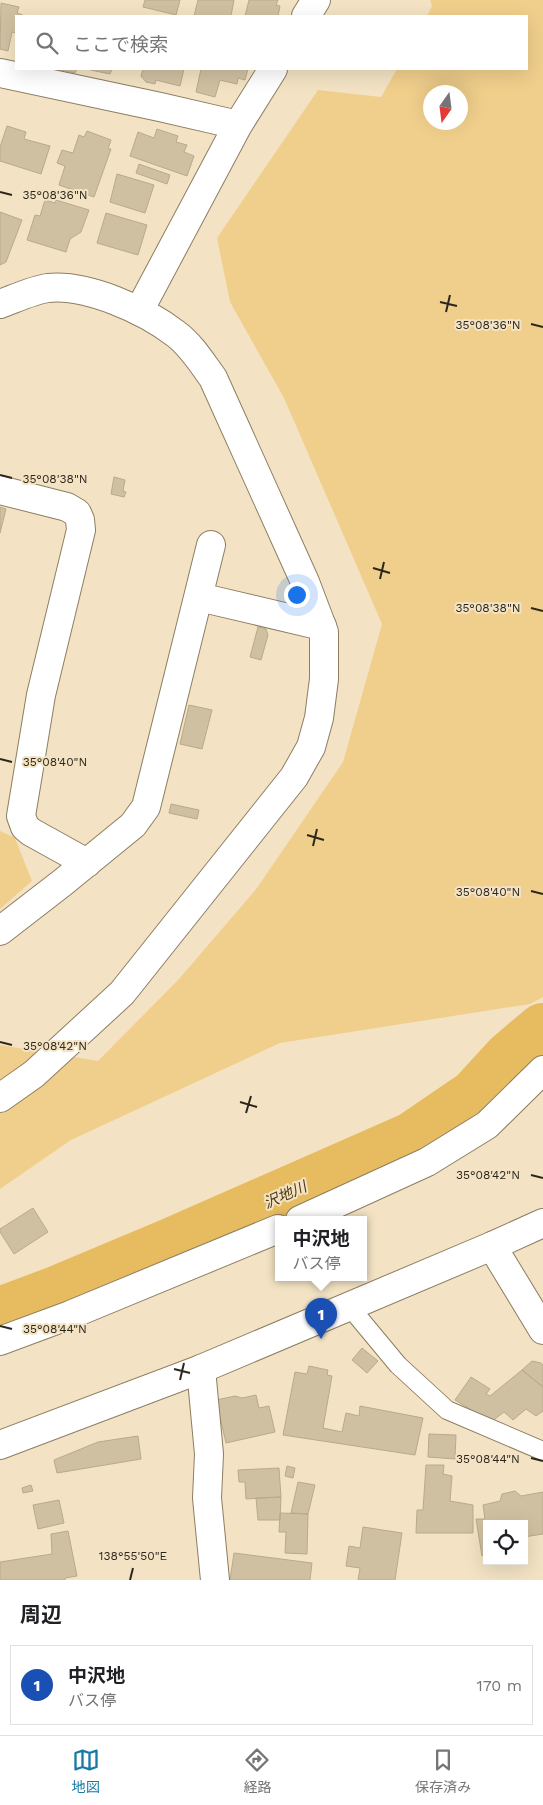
<!DOCTYPE html>
<html lang="ja">
<head>
<meta charset="utf-8">
<style>
	:root { --surface:#fff; --page:#f2f2f2; --text:#202124; --muted:#757577; --line:#e0e0e0; --accent:#177aa6 }
	body { margin:0; font-family:"Work Sans","Noto Sans JP",sans-serif; background:var(--page); color:var(--text) }
	.controls { position:absolute; right:15px; bottom:15px; display:grid; overflow:hidden; border-radius:0px; box-shadow:0 5px 20px #0002 }
	.controls button { width:45px; height:45px; display:grid; place-items:center; padding:0; border:0; border-bottom:1px solid var(--line); background:var(--surface); color:var(--text); font:25px sans-serif }
	.compass { position:absolute; left:423px; top:85px; width:45px; height:45px; border-radius:50%; background:var(--surface); box-shadow:0 5px 20px #0002; rotate:194deg }
	.you { position:absolute; left:296px; top:594px; width:18px; height:18px; margin:-12px; border:4px solid #fff; border-radius:50%; background:#1a73e8; box-shadow:0 0 0 8px #1a73e833 }
	.badge { display:grid; place-items:center; width:32px; height:32px; border-radius:50%; background:var(--accent); color:#fff; font-size:16px; font-weight:700 }
	.pin { position:absolute; translate:-50% -41px; filter:drop-shadow(0 1px 2px #0008) }
	.pin::after { content:''; position:absolute; top:26px; width:18px; height:15px; background:inherit; clip-path:polygon(0 0,100% 0,50% 100%) }
	.popup { position:absolute; left:275px; top:1216px; width:92px; height:65px; box-sizing:border-box; display:grid; place-content:center; border-radius:0px; background:var(--surface); filter:drop-shadow(0 1px 4px #0005); font-size:16px; white-space:nowrap; color:var(--muted) }
	.popup b { font-size:19px; color:var(--text) }
	.popup::after { content:''; position:absolute; left:50%; top:100%; margin-left:-10px; border:10px solid transparent; border-top-color:var(--surface) }
	.list { margin:0; padding:0; list-style:none }
	h2 { display:flex; justify-content:space-between; align-items:center; height:65px; margin:0; padding:0 20px; font-size:21px }
	h2 small { font-size:16px; font-weight:400; color:var(--muted) }
	.list li { display:grid; grid-template-columns:32px 1fr auto; gap:15px; align-items:center; box-sizing:border-box; height:80px; margin:0 10px 10px; padding:0 10px; border:1px solid var(--line); border-radius:0px }
	.list b { display:block; font-size:19px; white-space:nowrap }
	.list p { margin:0; font-size:16px; white-space:nowrap; color:var(--muted) }
	.list em { font-size:16px; font-style:normal; color:var(--muted) }
	.icon { flex:none; width:28px; height:28px; fill:none; stroke:currentColor; stroke-width:2; stroke-linecap:round; stroke-linejoin:round }
	.map { position:relative; flex:none; width:543px; height:1580px; overflow:hidden }
	.search { position:absolute; background:var(--surface); box-shadow:0 5px 20px #0002; left:15px; right:15px; top:15px; height:55px; display:flex; align-items:center; gap:12px; box-sizing:border-box; padding:0 18px; border-radius:0px; color:var(--muted); font-size:19px }
	.sheet { height:155px; background:var(--surface) }
	nav { display:flex; justify-content:space-around; align-items:center; box-sizing:border-box; height:70px; border-top:1px solid var(--line); background:var(--surface); font-size:14px; color:var(--muted) }
	nav a { display:grid; justify-items:center; gap:2px }
	nav .on { color:var(--accent) }
	.map>svg:first-child { display:block }
	.green { fill:#f0cf8c; fill-rule:evenodd }
	.lines { fill:none; stroke-linecap:round; stroke-linejoin:round }
	.river { stroke:#e7bb5f; stroke-width:54 }
	.building { fill:#d0c0a2; stroke:#b9aa8c }
	.lane-casing { stroke:#8d7e62; stroke-width:20 }
	.street-casing { stroke:#8d7e62; stroke-width:30 }
	.secondary-casing { stroke:#8d7e62; stroke-width:30 }
	.lane { stroke:#fff; stroke-width:18 }
	.street { stroke:#fff; stroke-width:28 }
	.secondary { stroke:#fff; stroke-width:28 }
	.ticks { fill:none; stroke:#2d271b; stroke-width:2 }
	.labels { text-anchor:middle; stroke-width:4; stroke-linejoin:round; paint-order:stroke }
	.water-label { font-size:15px; font-style:italic; fill:#4c3a13; stroke:#f3e3c4 }
	.ticks-label { font-size:12px; text-anchor:middle; fill:#2d271b; stroke:#f3e3c4; stroke-width:4; stroke-linejoin:round; paint-order:stroke }
</style>
</head>
<body>
<div class="map">
<svg width="543" height="1580" viewBox="0 0 543 1580">
	<rect width="100%" height="100%" fill="#f3e3c4"/>
	<!-- green -->
	<path class="green" d="M430 0H543V997L530 1004 280 1043 71 1140 0 1189V1045L98 1061 179 979 257 888 343 762 382 624 284 398 230 302 217 238 318 90 381 97 397 69H527V16H427L432 6ZM430 92H460V122H430Z
		M0 831 15 838 32 881 0 909Z"/>
	<g class="lines">
		<!-- river -->
		<path class="river" d="M0 1314 59 1292 171 1245 412 1139 475 1096 510 1058 543 1030"/>
	</g>
	<!-- building -->
	<path class="building" d="M145 0H180L176 15 143 7Z
		M198 0H234L231 16H194Z
		M249 0H278L276 5 280 6 278 16H245Z
		M1 3 19 7 17 13 23 15V16H16V33L12 32 8 51 0 49Z
		M56 69H77L75 73Z
		M86 69H112L110 74Z
		M143 69H184L180 86 156 80 155 84 146 82 141 76Z
		M201 69H248L245 80 238 78 237 84 220 80 215 97 196 92Z
		M7 126 26 132 24 139 50 146 41 174 0 161V147Z
		M157 129 178 136 176 142 187 145 184 152 194 156 187 176 130 156 138 132 154 138Z
		M87 131 111 140 108 149H111L94 197 59 185 65 166 57 163 62 150 73 153 79 135 84 137Z
		M139 164 170 175 167 184 136 173Z
		M117 174 154 185 145 213 110 202Z
		M45 200 55 203 56 200 89 210 81 232 70 239 66 252 27 240 35 215 40 216Z
		M0 212 22 220 6 262 0 265Z
		M106 213 147 225 138 255 97 243Z
		M114 477 125 480 123 491 126 492 124 497 111 494Z
		M0 507 6 509 0 533Z
		M258 627 266 629 268 635 261 660 250 657Z
		M189 705 212 710 202 749 180 744Z
		M171 804 199 810 197 819 169 813Z
		M33 1208 48 1232 14 1254 0 1232V1229Z
		M362 1348 378 1361 367 1373 352 1360Z
		M532 1361 541 1363 543 1365V1387L522 1370Z
		M309 1366 328 1370 327 1375 332 1376 323 1428 342 1432 346 1413 359 1416 360 1406 423 1418 415 1455 283 1435 295 1372 307 1374Z
		M522 1370 543 1387V1411L536 1416 526 1409 513 1420 504 1412 491 1422 455 1400 471 1377 490 1389 486 1394 490 1396Z
		M256 1395 259 1408 269 1406 275 1432 226 1443 216 1400 235 1396 242 1398Z
		M429 1434 456 1435 455 1459 428 1457Z
		M138 1436 141 1459 57 1473 54 1460 98 1442Z
		M426 1465H444L443 1474 452 1476 450 1501 473 1505V1533H416L417 1510H423Z
		M287 1466 295 1468 293 1478 285 1476Z
		M279 1468 281 1497 246 1499 245 1482H239L238 1470Z
		M298 1482 315 1485 308 1514 291 1513Z
		M31 1485 33 1491 23 1493 22 1488Z
		M515 1491 521 1496 543 1492V1534L524 1537V1524H487V1554L482 1556 476 1519H485L483 1505 500 1501 502 1494Z
		M281 1497 280 1520H258L256 1498Z
		M59 1500 64 1523 38 1529 33 1505Z
		M280 1513 308 1514 307 1554 285 1553 286 1532H279Z
		M363 1527 402 1533 395 1580H358L360 1568 346 1566 349 1546 360 1548Z
		M68 1531 77 1576 65 1578V1580H0V1562L52 1554 51 1534Z
		M234 1553 312 1563 310 1580H230Z"/>
	<g class="lines">
		<!-- lane casing -->
		<g class="lane-casing">
			<path id="lane" d="M349 1306 398 1365 447 1410 543 1451"/>
		</g>
		<!-- street casing -->
		<g class="street-casing">
			<path id="street" d="M306 16 316 0
				M0 73 160 107 238 125
				M139 311 238 125 273 69
				M0 490 67 507 77 513 80 520 81 530 41 695 21 816 25 827 31 832 87 863
				M199 597 322 626
				M0 931 62 883 133 825 146 807 211 545
				M300 1220 427 1162 487 1125 543 1070
				M492 1246 543 1330
				M0 1341 70 1315 278 1229
				M201 1369 209 1454 207 1498 215 1580"/>
		</g>
		<!-- secondary casing -->
		<g class="secondary-casing">
			<path id="secondary" d="M0 304C14 299 33 290 48 288 87 284 145 310 176 334 191 345 202 363 213 378L305 582 324 632V679L319 718 311 747 294 777 122 993 34 1074 0 1098
				M0 1445 201 1369 492 1246 543 1223"/>
		</g>
		<!-- lane -->
		<use href="#lane" class="lane"/>
		<!-- street -->
		<use href="#street" class="street"/>
		<!-- secondary -->
		<use href="#secondary" class="secondary"/>
	</g>
	<!-- ticks -->
	<path class="ticks" d="M0 192 12 195M440 302 457 306M446 312 450 295M531 324 543 327M0 475 12 478M373 568 390 573M380 579 384 562M531 608 543 611M0 759 12 762M307 835 324 840M313 846 317 829M531 891 543 894M0 1042 12 1045M240 1102 257 1107M246 1113 251 1096M531 1175 543 1178M0 1326 12 1329M174 1369 190 1373M180 1380 184 1363M531 1458 543 1461M130 1580 133 1568"/>
	<g class="labels">
		<!-- water labels -->
		<g class="water-label">
			<text transform="translate(285 1195) rotate(-24)" y="5">沢地川</text>
		</g>
	</g>
	<g class="ticks-label">
		<text x="55" y="199">35°08'36"N</text>
		<text x="488" y="329">35°08'36"N</text>
		<text x="55" y="483">35°08'38"N</text>
		<text x="488" y="612">35°08'38"N</text>
		<text x="55" y="766">35°08'40"N</text>
		<text x="488" y="896">35°08'40"N</text>
		<text x="55" y="1050">35°08'42"N</text>
		<text x="488" y="1179">35°08'42"N</text>
		<text x="55" y="1333">35°08'44"N</text>
		<text x="488" y="1463">35°08'44"N</text>
		<text x="133" y="1560">138°55'50"E</text>
	</g>
</svg>
<div class="controls">
<button><svg class="icon" aria-label="locate" viewBox="0 0 24 24"><circle cx="12" cy="12" r="6"/><path d="M12 2v4M12 18v4M2 12h4M18 12h4"/></svg></button>
</div>
<svg class="compass" viewBox="-18 -18 36 36"><path d="M0-13l5 13h-10z" fill="#e53935"/><path d="M0 13l5-13h-10z" fill="#757577"/></svg>
<div class="you"></div>
<div class="pin badge" style="left:321px;top:1339px;background:#1a4fb4">1</div>
<div class="popup"><b>中沢地</b>バス停</div>
<div class="search"><svg class="icon" aria-label="search" viewBox="0 0 24 24"><circle cx="10" cy="10" r="6"/><path d="M15 15l6 6"/></svg>ここで検索</div>
</div>
<section class="sheet">
<h2>周辺<small></small></h2>
<ul class="list">
<li><span class="badge" style="background:#1a4fb4">1</span><div><b>中沢地</b><p>バス停</p></div><em>170 m</em></li>
</ul>
</section>
<nav>
<a class="on"><svg class="icon" aria-label="map" viewBox="0 0 24 24"><path d="M3 6l6-2 6 2 6-2v14l-6 2-6-2-6 2zM9 4v14M15 6v14"/></svg>地図</a>
<a><svg class="icon" aria-label="directions" viewBox="0 0 24 24"><path d="M12 3l9 9-9 9-9-9zM9 14v-3h6M13 9l2 2-2 2"/></svg>経路</a>
<a><svg class="icon" aria-label="saved" viewBox="0 0 24 24"><path d="M7 4h10v16l-5-4-5 4z"/></svg>保存済み</a>
</nav>
</body>
</html>
